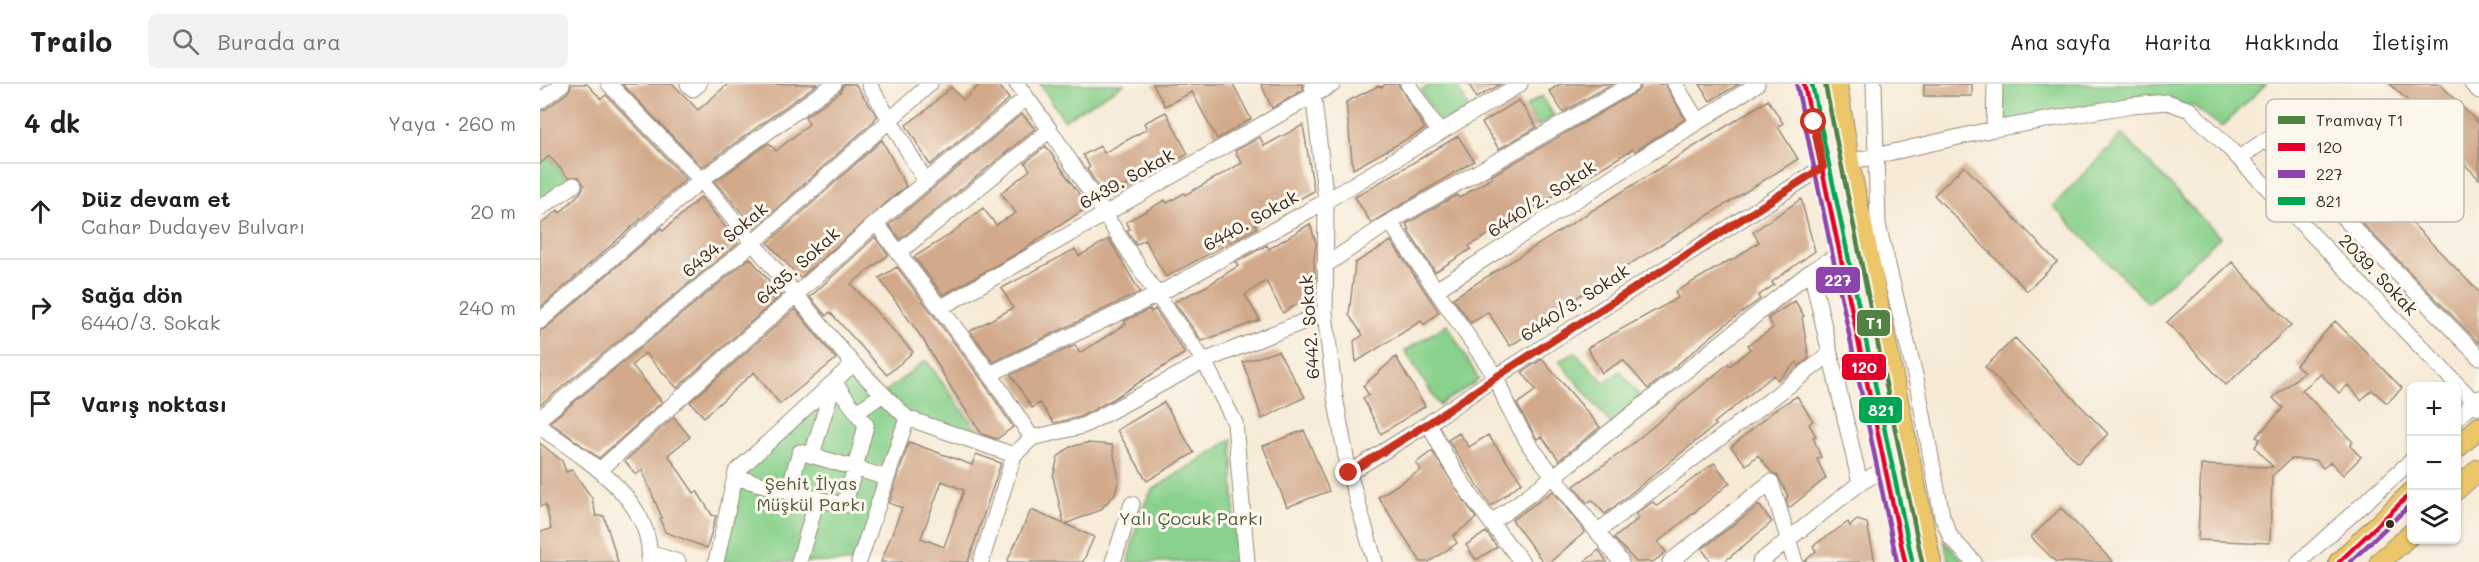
<!DOCTYPE html>
<html lang="tr">
<head>
<meta charset="utf-8">
<style>
	:root { --surface:#fff; --page:#f2f2f2; --text:#202124; --muted:#757577; --line:#e0e0e0 }
	body { margin:0; font-family:Mali,sans-serif; background:var(--page); color:var(--text) }
	.controls { position:absolute; right:18px; bottom:18px; display:grid; overflow:hidden; border-radius:9px; box-shadow:0 2px 4px #0004 }
	.controls button { width:54px; height:54px; display:grid; place-items:center; padding:0; border:0; border-bottom:2px solid var(--line); background:var(--surface); color:var(--text); font:30px sans-serif }
	.stop { position:absolute; width:18px; height:18px; margin:-14px; border:4px solid #c8321e; border-radius:50%; background:#fff }
	.stop.end { background:#c8321e; border-color:#fff; box-shadow:0 2px 6px #0008 }
	.list { margin:0; padding:0; list-style:none }
	h2 { display:flex; justify-content:space-between; align-items:center; height:78px; margin:0; padding:0 24px; font-size:26px }
	h2 small { font-size:20px; font-weight:400; color:var(--muted) }
	.list li { display:grid; grid-template-columns:39px 1fr auto; gap:18px; align-items:center; box-sizing:border-box; height:96px; padding:0 24px; border-top:2px solid var(--line) }
	.list b { display:block; font-size:22px; white-space:nowrap }
	.list p { margin:0; font-size:20px; white-space:nowrap; color:var(--muted) }
	.list em { font-size:20px; font-style:normal; color:var(--muted) }
	.icon { flex:none; width:33px; height:33px; fill:none; stroke:currentColor; stroke-width:2; stroke-linecap:round; stroke-linejoin:round }
	.map { position:relative; flex:none; width:1939px; height:478px; overflow:hidden }
	header { display:flex; align-items:center; gap:36px; box-sizing:border-box; height:84px; padding:0 30px; background:var(--surface); border-bottom:2px solid var(--line) }
	header strong { font-size:28px }
	nav { display:flex; gap:33px; margin-inline-start:auto; font-size:21px }
	.search { width:420px; height:54px; background:var(--page); display:flex; align-items:center; gap:15px; box-sizing:border-box; padding:0 21px; border-radius:9px; color:var(--muted); font-size:22px }
	main { display:flex }
	aside { flex:1; background:var(--surface) }
	.map>svg:first-child { display:block }
	.green { fill:#89d18c; stroke:#627e55; stroke-width:1.5 }
	.building { fill:#d2a98a; fill-rule:evenodd }
	.lines { fill:none; stroke-linecap:round; stroke-linejoin:round }
	.minor-casing { stroke:#998a7a; stroke-width:17 }
	.major-casing { stroke:#998a7a; stroke-width:22 }
	.minor { stroke:#fff; stroke-width:15 }
	.major { stroke:#ecc669; stroke-width:20 }
	.bus-1-casing { stroke:#fbf7ec; stroke-width:9 }
	.bus-2-casing { stroke:#fbf7ec; stroke-width:9 }
	.bus-3-casing { stroke:#fbf7ec; stroke-width:9 }
	.bus-1 { stroke:#e4002b; stroke-width:4.5 }
	.bus-2 { stroke:#8e44ad; stroke-width:4.5 }
	.bus-3 { stroke:#00a651; stroke-width:4.5 }
	.tram-1-casing { stroke:#fbf7ec; stroke-width:9 }
	.tram-1 { stroke:#508243; stroke-width:4.5 }
	.route { stroke:#c8321e; stroke-width:8 }
	.bus-dot { fill:#3b2a1e; stroke:#fbf7ec; stroke-width:2 }
	.labels { text-anchor:middle; stroke-width:6; stroke-linejoin:round; paint-order:stroke }
	.street-label { font-size:18px; fill:#3b2a1e; stroke:#fbf7ec }
	.park-label { font-size:18px; fill:#525c3f; stroke:#fbf7ec }
	.key { fill:#fbf7ec; stroke:#c1baae; stroke-width:1.5 }
	.key-label { font-size:16px; fill:#3b2a1e }
	.line-badge { stroke:#fbf7ec; stroke-width:2 }
	.badge-label { font-size:16px; text-anchor:middle; font-weight:bold; fill:#fff }
</style>
</head>
<body>
<header>
<strong>Trailo</strong>
<div class="search"><svg class="icon" aria-label="search" viewBox="0 0 24 24"><circle cx="10" cy="10" r="6"/><path d="M15 15l6 6"/></svg>Burada ara</div>
<nav><a>Ana sayfa</a><a>Harita</a><a>Hakkında</a><a>İletişim</a></nav>
</header>
<main>
<aside>
<h2>4 dk<small>Yaya · 260 m</small></h2>
<ul class="list">
<li><svg class="icon" aria-label="ahead" viewBox="0 0 24 24"><path d="M12 20V5M6 11l6-6 6 6"/></svg><div><b>Düz devam et</b><p>Cahar Dudayev Bulvarı</p></div><em>20 m</em></li>
<li><svg class="icon" aria-label="right" viewBox="0 0 24 24"><path d="M7 20v-9h11M14 6l5 5-5 5"/></svg><div><b>Sağa dön</b><p>6440/3. Sokak</p></div><em>240 m</em></li>
<li><svg class="icon" aria-label="arrive" viewBox="0 0 24 24"><path d="M6 21V4h12l-3 4 3 4H6"/></svg><div><b>Varış noktası</b></div></li>
</ul>
</aside>
<div class="map">
<svg width="1939" height="478" viewBox="0 0 1939 478">
	<rect width="100%" height="100%" fill="#fbf7ec"/>
	<filter id="ink" filterUnits="userSpaceOnUse"><feTurbulence type="fractalNoise" baseFrequency=".0167" numOctaves="2"/><feDisplacementMap in="SourceGraphic" scale="12" xChannelSelector="R" yChannelSelector="G"/><feConvolveMatrix kernelMatrix="1 2 1 2 8 2 1 2 1" color-interpolation-filters="sRGB"/></filter>
	<filter id="wash" filterUnits="userSpaceOnUse"><feTurbulence type="fractalNoise" baseFrequency=".008" numOctaves="4" result="noise"/><feDisplacementMap in="SourceGraphic" scale="24" xChannelSelector="R" yChannelSelector="G"/><feGaussianBlur stdDeviation="1.35" result="paint"/><feColorMatrix in="noise" values="0 0 0 0 0 0 0 0 0 0 0 0 0 0 0 0 0 1.4 0 .05"/><feComposite in="paint" operator="in"/></filter>
	<g filter="url(#wash)">
		<rect width="100%" height="100%" fill="#f7ebd7"/>
		<!-- green -->
		<path class="green" d="M500 0H584L524 36Z
			M893 0H916L929 25 900 40 881 6Z
			M1459 0H1726L1682 43 1652 21 1460 41Z
			M1002 12 1014 32 998 42 986 22Z
			M1582 50 1680 153 1608 219 1513 122Z
			M0 61 29 98 0 119Z
			M907 240 939 296 899 321 865 267Z
			M1035 268 1065 299 1080 287 1103 316 1071 340 1019 277Z
			M386 276 444 356 368 331 345 308Z
			M313 280 367 334 319 478H176L196 388Z
			M692 355 696 478H588L600 428 612 406Z
			M1404 457 1424 478H1409Z"/>
		<g id="blocks">
			<!-- building -->
			<path class="building" d="M32 0H47L61 15 66 11 146 95 0 224V141L18 126 20 129 41 108 44 101 39 93H28L9 72 0 80V27L6 25 28 8Z
				M82 0H133L158 26 188 0H277L162 83Z
				M304 0H315L337 32 333 38 215 144 175 98 229 59 236 67 269 40 265 33 300 8Z
				M441 0H458L469 15 390 81 366 41 385 27 411 3 423 16Z
				M613 0H693L711 35 677 55 652 8 625 22Z
				M721 0H762L763 6 732 24Z
				M847 0H858L885 45 813 85 806 18 838 2 841 3Z
				M929 0H961L936 14Z
				M1020 0H1072L1023 28 1009 7Z
				M1102 0H1125L1145 35 1095 67 1093 65 1041 96 1042 99 1029 106 1028 103 929 162 931 165 895 188 868 147 870 146 866 140 917 111 919 114 952 94 951 92 1097 8Z
				M1160 0H1199L1170 17Z
				M1384 0H1432V12H1384Z
				M1850 0H1900L1939 40V95L1864 19 1867 16Z
				M979 16 997 43 959 65 942 39Z
				M1228 16 1243 39 1238 43 1258 75 1007 232 1009 237 970 262 948 228 931 239 913 214Z
				M626 28 648 70 565 113 547 85 550 83 543 71 560 62 564 69 607 45 604 39Z
				M482 30 495 45 360 155 349 141Z
				M1769 33 1939 208V259L1743 58Z
				M763 41 774 107 715 140 717 144 626 193 605 156 596 161 587 146 590 145 586 138 625 116 627 119 644 109 645 111 702 79 695 67 720 53 724 62Z
				M918 52 934 77 831 139 815 113Z
				M342 56 366 102 260 194 228 159Z
				M506 62 548 123 478 169 403 211 374 173 408 152 443 124 456 141 476 129 461 109 490 86 485 79Z
				M1424 82 1517 178 1487 207 1394 111Z
				M161 113 198 159 0 321V247L6 244 121 144 123 147Z
				M1261 115 1275 167 1232 198 1234 201 1218 212 1220 215 1186 240 1108 305 1083 276 1062 289 1047 264 1138 214 1135 208 1190 176 1191 177 1219 158 1213 148Z
				M770 140 776 159 774 176 775 209 743 229 726 197 705 211 720 236 662 257 634 218 667 202 698 182 696 178 727 161 729 165Z
				M335 153 348 171 311 200 373 268 347 291 290 228 286 232 270 213Z
				M569 155 600 208 453 278 430 247 473 224 462 204 535 165 539 172Z
				M851 157 899 228 884 241 881 237 816 278 814 257 823 251 809 231 815 179Z
				M210 174 241 211 137 304 105 269 92 281 122 318 59 374 10 338Z
				M1692 178 1751 241 1686 301 1627 238Z
				M357 183 442 296 473 343 457 355 442 350 413 307 384 257 339 194Z
				M1255 217 1264 232 1262 233 1269 274 1259 282 1257 278 1238 296 1234 291 1174 339 1176 341 1065 430 1052 416 1047 419 1034 402 1086 365 1188 280 1190 282 1210 265 1208 261 1233 244 1228 234Z
				M255 225 296 275 240 320 214 288 164 333 150 318Z
				M610 225 611 228 615 225 645 269 573 315 540 333 514 339 500 319 492 324 471 291 535 261 540 269 586 240 584 237Z
				M1795 237 1862 304 1847 319 1832 306 1821 316 1808 301 1799 309 1781 290 1762 306 1813 358 1810 362 1821 373 1803 391 1791 378 1783 384 1776 376 1751 375 1732 392 1730 459 1658 456 1661 381 1733 383 1715 363 1720 355 1716 353 1743 324 1733 314 1764 288 1756 281Z
				M1475 254 1568 350 1538 379 1445 283Z
				M738 267 765 313 722 335 703 278Z
				M856 273 885 322 841 350 823 314 829 311 823 302Z
				M1002 275 1060 343 1019 376 1002 353 997 355 977 320 996 306 982 288Z
				M1257 312 1273 337 1269 340 1276 352 1273 353 1281 373 1277 375 1286 394 1249 424 1246 415 1248 412 1238 392 1231 388 1218 371 1206 381 1191 363 1236 325Z
				M624 318 654 369 607 397 577 346Z
				M134 333 150 353 128 371 154 409 157 407 172 431 176 432 167 464 125 448 120 435 122 434 102 386 96 391 85 377Z
				M764 346 789 407 747 423 723 362Z
				M919 349 929 363 948 351 982 398 951 422 908 356Z
				M369 358 432 381 436 370 461 379 428 478H341L362 424 349 419ZM402 397 424 406 404 463 381 454Z
				M0 359 22 377 26 388 32 386 52 414 56 432H64L78 478H0V448L11 445 6 421 0 422Z
				M546 359 572 361 579 395 575 410 560 426 525 440 554 453 543 478H467L491 426 524 440 513 393 518 373 530 363Z
				M892 367 936 434 913 452 917 459 889 478H881L838 413 881 386 876 379Z
				M1174 379 1190 399 1118 458 1126 468 1113 478H1096L1074 454 1099 434 1096 430 1113 418 1117 422Z
				M1013 407 1045 448 1010 478H1003L972 436Z
				M1219 421 1232 438 1184 478H1171L1162 465Z
				M1521 424 1573 478H1516L1491 453Z
				M1317 436 1327 439 1335 478H1264L1276 467 1273 462 1308 438 1310 442Z
				M946 448 957 463 936 476 926 461Z
				M1059 466 1067 478H1044Z"/>
		</g>
	</g>
	<g filter="url(#ink)">
		<use href="#blocks" fill-opacity="0" stroke="#998a7a" stroke-width="1.5"/>
		<g class="lines">
			<!-- minor casing -->
			<g class="minor-casing">
				<path id="minor" d="M69 0 161 96 313 280 367 334
					M148 0 153 5 159 0
					M329 0 386 98
					M477 0 510 46 617 211 664 277 695 339 707 478
					M772 0 786 117 785 229 795 313 809 389 835 478
					M868 0 899 48
					M1135 0 1158 38
					M1334 0 1338 141 1377 299 1402 432 1411 454 1434 478
					M1932 0 1939 7
					M0 17 22 0
					M1454 45 1455 0
					M1699 74 1727 55 1939 273
					M1309 78 1454 45 1592 21 1627 18 1650 26 1684 59 1939 323
					M0 124 34 101
					M850 138 1092 0
					M336 139 450 290 492 354
					M358 169 510 46
					M784 182 850 138 896 206
					M1271 187 1320 399
					M400 224 793 0
					M0 237 161 96 294 0
					M450 290 617 211 786 117 980 0
					M294 298 326 341 315 384 347 394
					M317 328 343 310
					M0 334 213 159 390 0
					M1916 335 1939 314
					M889 339C912 391 947 434 982 478
					M0 343C43 373 115 416 109 478
					M272 371 294 298
					M61 385 336 139 486 14
					M809 389 889 339 956 293 1283 83
					M195 393C231 403 267 413 304 421L315 384 260 368 248 408
					M951 439 1013 393 1271 187 1301 169
					M1057 448 1290 270
					M110 469 138 478
					M176 478 196 388 313 280
					M259 478 277 415
					M319 478 367 334 474 371
					M441 478 474 371 492 354 543 342 664 277 785 229
					M573 478 592 420
					M1081 478 990 362 968 323 956 293 896 206 1217 0
					M1130 478 1231 398 1255 478
					M1220 478 1320 399 1346 384
					M1759 478 1872 376"/>
			</g>
			<!-- major casing -->
			<g class="major-casing">
				<path id="major" d="M1264 0 1365 478
					M1297 0 1309 78 1391 478
					M1916 365 1939 343
					M1916 406 1939 385
					M1799 478 1872 408
					M1840 478 1872 449"/>
			</g>
			<!-- minor -->
			<use href="#minor" class="minor"/>
			<!-- major -->
			<use href="#major" class="major"/>
			<!-- bus-1 casing -->
			<g class="bus-1-casing">
				<path id="bus-1" d="M1264 0 1365 478
					M1799 478 1872 408"/>
			</g>
			<!-- bus-2 casing -->
			<g class="bus-2-casing">
				<path id="bus-2" d="M1257 2 1357 478
					M1810 478 1872 419"/>
			</g>
			<!-- bus-3 casing -->
			<g class="bus-3-casing">
				<path id="bus-3" d="M1272 0 1372 476"/>
			</g>
			<!-- bus-1 -->
			<use href="#bus-1" class="bus-1"/>
			<!-- bus-2 -->
			<use href="#bus-2" class="bus-2"/>
			<!-- bus-3 -->
			<use href="#bus-3" class="bus-3"/>
			<!-- tram-1 casing -->
			<g class="tram-1-casing">
				<path id="tram-1" d="M1285 0 1382 478"/>
			</g>
			<!-- tram-1 -->
			<use href="#tram-1" class="tram-1"/>
		</g>
	</g>
	<g class="lines" filter="url(#ink)">
		<!-- route -->
		<path class="route" d="M809 389 889 339 956 293 1283 83 1274 38"/>
	</g>
	<!-- markers -->
	<circle class="bus-dot" cx="1850" cy="440" r="5"/>
	<g class="labels">
		<!-- street labels -->
		<g class="street-label">
			<text transform="translate(587 95) rotate(-29)" y="6">6439. Sokak</text>
			<text transform="translate(1002 115) rotate(-33)" y="6">6440/2. Sokak</text>
			<text transform="translate(711 137) rotate(-29)" y="6">6440. Sokak</text>
			<text transform="translate(185 156) rotate(-40)" y="6">6434. Sokak</text>
			<text transform="translate(258 182) rotate(-42)" y="6">6435. Sokak</text>
			<text transform="translate(1838 191) rotate(46)" y="6">2039. Sokak</text>
			<text transform="translate(1035 219) rotate(-33)" y="6">6440/3. Sokak</text>
			<text transform="translate(770 243) rotate(-94)" y="6">6442. Sokak</text>
		</g>
		<!-- park labels -->
		<g class="park-label">
			<text x="271" y="406">Şehit İlyas<tspan x="271" dy="21">Müşkül Parkı</tspan></text>
			<text x="651" y="441">Yalı Çocuk Parkı</text>
		</g>
	</g>
	<!-- legend -->
	<rect x="1726" y="15" width="198" height="123" rx="9" class="key"/>
	<rect x="1738" y="32" width="27" height="8" fill="#508243"/>
	<rect x="1738" y="59" width="27" height="8" fill="#e4002b"/>
	<rect x="1738" y="86" width="27" height="8" fill="#8e44ad"/>
	<rect x="1738" y="113" width="27" height="8" fill="#00a651"/>
	<g class="key-label">
		<text x="1776" y="42">Tramvay T1</text>
		<text x="1776" y="69">120</text>
		<text x="1776" y="96">227</text>
		<text x="1776" y="123">821</text>
	</g>
	<g class="line-badge">
		<rect x="1275" y="182" width="46" height="28" rx="6" fill="#8e44ad"/>
		<rect x="1316" y="225" width="35" height="28" rx="6" fill="#508243"/>
		<rect x="1301" y="269" width="46" height="28" rx="6" fill="#e4002b"/>
		<rect x="1318" y="312" width="45" height="28" rx="6" fill="#00a651"/>
	</g>
	<g class="badge-label">
		<text x="1298" y="202">227</text>
		<text x="1334" y="245">T1</text>
		<text x="1324" y="289">120</text>
		<text x="1341" y="332">821</text>
	</g>
</svg>
<div class="controls">
<button>+</button>
<button>−</button>
<button><svg class="icon" aria-label="layers" viewBox="0 0 24 24"><path d="M12 4l9 5-9 5-9-5zM3 14l9 5 9-5"/></svg></button>
</div>
<div class="stop" style="left:1274px;top:38px"></div>
<div class="stop end" style="left:809px;top:389px"></div>
</div>
</main>
</body>
</html>
